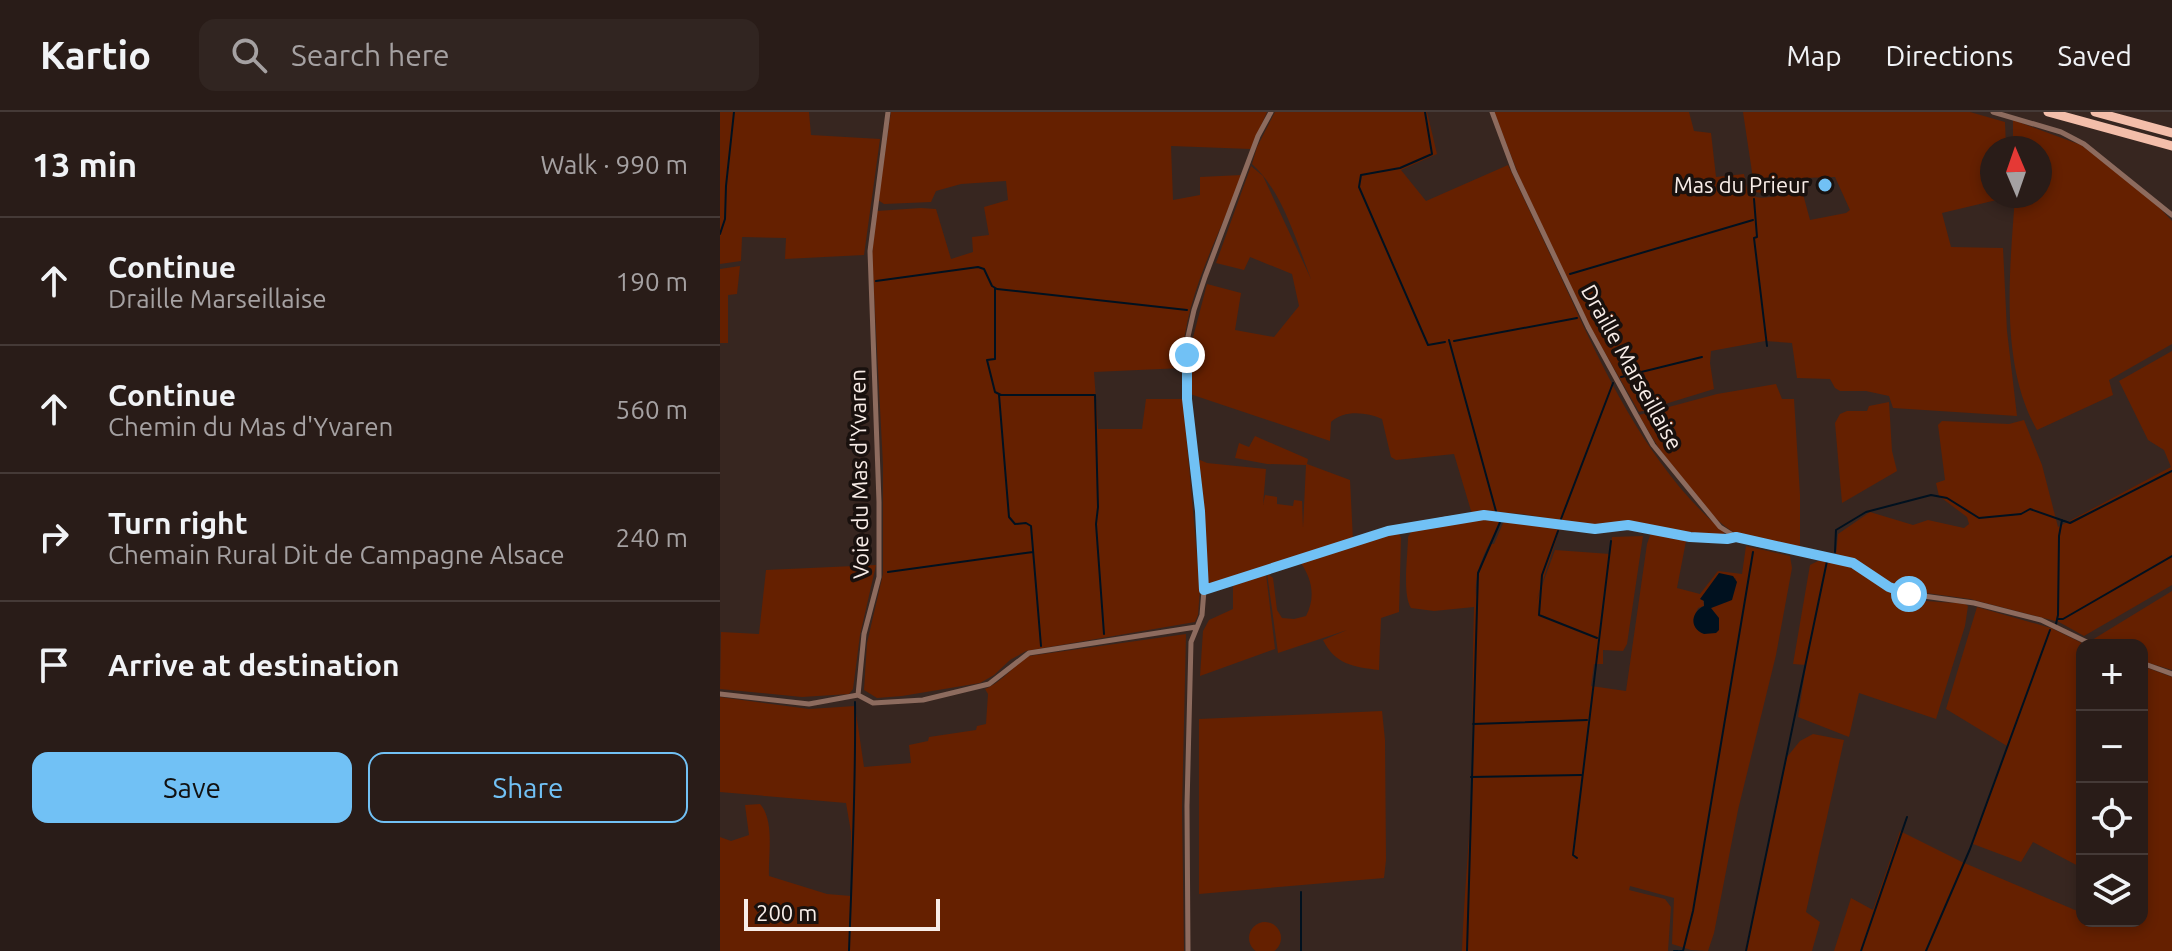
<!DOCTYPE html>
<html lang="en">
<head>
<meta charset="utf-8">
<style>
	:root { --surface:#291c18; --page:#312521; --text:#f1f3f6; --muted:#a5a1a2; --line:#453a37; --accent:#71c1f5 }
	body { margin:0; font-family:Ubuntu,sans-serif; background:var(--page); color:var(--text) }
	.controls { position:absolute; right:24px; bottom:24px; display:grid; overflow:hidden; border-radius:16px; box-shadow:0 4px 12px #0003 }
	.controls button { width:72px; height:72px; display:grid; place-items:center; padding:0; border:0; border-bottom:2px solid var(--line); background:var(--surface); color:var(--text); font:40px sans-serif }
	.compass { position:absolute; left:1260px; top:24px; width:72px; height:72px; border-radius:50%; background:var(--surface); box-shadow:0 4px 12px #0003; rotate:358deg }
	.scale { position:absolute; left:24px; bottom:20px; width:196px; box-sizing:border-box; padding-left:8px; border:4px solid #f8ede8; border-top:0; font-size:22px; line-height:28px; white-space:nowrap; color:#f8ede8; -webkit-text-stroke:6px #19110e; paint-order:stroke }
	.stop { position:absolute; width:24px; height:24px; margin:-18px; border:6px solid #71c1f5; border-radius:50%; background:#fff }
	.stop.end { background:#71c1f5; border-color:#fff; box-shadow:0 2px 8px #0008 }
	.list { margin:0; padding:0; list-style:none }
	h2 { display:flex; justify-content:space-between; align-items:center; height:104px; margin:0; padding:0 32px; font-size:34px }
	h2 small { font-size:26px; font-weight:400; color:var(--muted) }
	.list li { display:grid; grid-template-columns:52px 1fr auto; gap:24px; align-items:center; box-sizing:border-box; height:128px; padding:0 32px; border-top:2px solid var(--line) }
	.list b { display:block; font-size:30px; white-space:nowrap }
	.list p { margin:0; font-size:26px; white-space:nowrap; color:var(--muted) }
	.list em { font-size:26px; font-style:normal; color:var(--muted) }
	.actions { display:flex; gap:16px; padding:24px 32px }
	.actions a { flex:1; padding:18px 0; border:2px solid var(--accent); border-radius:16px; text-align:center; font-size:28px; color:var(--accent) }
	.actions .main { background:var(--accent); color:#111 }
	.icon { flex:none; width:44px; height:44px; fill:none; stroke:currentColor; stroke-width:2; stroke-linecap:round; stroke-linejoin:round }
	.map { position:relative; flex:none; width:1452px; height:839px; overflow:hidden }
	header { display:flex; align-items:center; gap:48px; box-sizing:border-box; height:112px; padding:0 40px; background:var(--surface); border-bottom:2px solid var(--line) }
	header strong { font-size:38px }
	nav { display:flex; gap:44px; margin-inline-start:auto; font-size:28px }
	.search { width:560px; height:72px; background:var(--page); display:flex; align-items:center; gap:20px; box-sizing:border-box; padding:0 28px; border-radius:16px; color:var(--muted); font-size:30px }
	main { display:flex }
	aside { flex:1; background:var(--surface) }
	.map>svg:first-child { display:block }
	.green { fill:#652000; fill-rule:evenodd }
	.water { fill:#00111f }
	.lines { fill:none; stroke-linecap:round; stroke-linejoin:round }
	.stream { stroke:#00111f; stroke-width:2 }
	.minor { stroke:#8d6b5e; stroke-width:5 }
	.trunk { stroke:#f3beaa; stroke-width:9 }
	.route { stroke:#71c1f5; stroke-width:10 }
	.poi-dot { fill:#71c1f5; stroke:#19110e; stroke-width:3 }
	.labels { text-anchor:middle; stroke-width:7; stroke-linejoin:round; paint-order:stroke }
	.poi-label { font-size:22px; fill:#f8ede8; stroke:#19110e; text-anchor:end }
	.street-label { font-size:22px; fill:#f8ede8; stroke:#19110e }
</style>
</head>
<body>
<header>
<strong>Kartio</strong>
<div class="search"><svg class="icon" aria-label="search" viewBox="0 0 24 24"><circle cx="10" cy="10" r="6"/><path d="M15 15l6 6"/></svg>Search here</div>
<nav><a>Map</a><a>Directions</a><a>Saved</a></nav>
</header>
<main>
<aside>
<h2>13 min<small>Walk · 990 m</small></h2>
<ul class="list">
<li><svg class="icon" aria-label="ahead" viewBox="0 0 24 24"><path d="M12 20V5M6 11l6-6 6 6"/></svg><div><b>Continue</b><p>Draille Marseillaise</p></div><em>190 m</em></li>
<li><svg class="icon" aria-label="ahead" viewBox="0 0 24 24"><path d="M12 20V5M6 11l6-6 6 6"/></svg><div><b>Continue</b><p>Chemin du Mas d'Yvaren</p></div><em>560 m</em></li>
<li><svg class="icon" aria-label="right" viewBox="0 0 24 24"><path d="M7 20v-9h11M14 6l5 5-5 5"/></svg><div><b>Turn right</b><p>Chemain Rural Dit de Campagne Alsace</p></div><em>240 m</em></li>
<li><svg class="icon" aria-label="arrive" viewBox="0 0 24 24"><path d="M6 21V4h12l-3 4 3 4H6"/></svg><div><b>Arrive at destination</b></div></li>
</ul>
<div class="actions"><a class="main">Save</a><a>Share</a></div>
</aside>
<div class="map">
<svg width="1452" height="839" viewBox="0 0 1452 839">
	<rect width="100%" height="100%" fill="#372620"/>
	<!-- green -->
	<path class="green" d="M0 0H89L91 23 160 27 144 143 65 147 66 126 22 125 21 149 0 152Z
		M171 0H547L531 37 451 34 453 88 480 83V65L522 63C500 123 460 192 463 256L374 260 378 317H422L426 287H463L480 477 478 503 475 510 306 539 290 548 274 563 260 571 182 584 157 586 144 578 147 531 163 462V353L152 142 157 99 201 96 216 97 231 147 253 140 252 125 269 123 264 95 288 88 286 69 241 72 216 79 211 90 164 92 158 88Z
		M555 0H707L717 42 681 58 706 89 788 53C809 98 830 142 851 187 888 269 934 361 1004 420V425L910 412 873 414 803 402 775 400 752 402 734 342 676 348 671 345 662 307C646 300 624 298 611 310L610 329 470 282V237L487 172 521 181 515 218 554 225 579 194 572 162 530 145 524 158 496 151 531 54 543 64 591 167C576 129 563 80 532 52L537 35Z
		M774 0H969L974 19 991 21 996 65 1024 62 1028 82C1046 92 1065 78 1083 82L1090 108 1126 101 1130 98 1115 65 1083 66 1081 76 1042 81 1035 80 1023 0H1250L1285 10 1286 36H1272V84H1286L1285 86 1222 101 1231 135 1283 136 1287 219 1297 304 1173 296 1169 284 1146 279H1120L1115 276 1110 267 1077 266 1072 231 1045 229 991 239 990 251 994 277 919 300 865 206 801 69Z
		M1293 8 1361 33 1429 85 1452 109V232L1389 268 1393 283 1317 318C1279 252 1290 157 1295 84H1320V36H1293Z
		M20 154 17 182 8 183V231H0V157Z
		M1452 239V473L1364 524 1339 510 1250 487 1177 477 1145 456 1116 442 1118 422 1150 400 1193 413 1208 408 1244 416 1249 412 1247 405 1219 384 1216 371 1225 368 1218 313 1222 309 1289 312 1304 308 1322 353 1338 415 1451 355 1444 338 1428 328 1399 269Z
		M1056 272 1062 287H1074L1080 383V439C1062 436 1042 433 1025 426 986 411 939 339 919 303L997 282Z
		M1169 290 1172 339 1177 359 1122 391 1115 311 1120 302 1127 299H1147L1149 294Z
		M535 324 588 347 587 352 630 368 633 428 602 436 488 474 486 472 478 347 487 351 546 357 543 393 545 383 557 385V392L573 394 574 388 582 389 583 416 586 353 547 352 515 346 519 331 529 335Z
		M764 406 782 407C769 433 754 455 756 484L759 462 770 432H774L784 409 840 416 816 490 835 438 890 442 892 425 923 424 907 532 903 539 883 538V552H874L871 574 906 579 927 432 931 421 966 429 957 476 980 482 998 459 1022 462 1026 434 1070 444 1072 456 1056 543 1018 698 994 821 988 839 971 838 952 832 954 786 910 774 909 778 945 787 951 795 948 839H742C744 781 750 725 752 667 753 610 752 552 754 495L714 499 691 496C682 482 688 443 688 425L693 417 727 409ZM1016 466 1009 489 991 496 996 521 973 508 978 496 984 494 983 489Z
		M678 419 681 426 679 500 661 506 659 558C633 555 615 552 603 528L627 518 558 541 547 461 553 466 557 498 562 506 574 507 586 504C596 485 592 466 580 450Z
		M1100 448C1135 449 1146 468 1175 482 1195 491 1223 489 1245 492L1248 494 1245 514 1216 607 1139 581 1129 625 1078 605 1086 553 1073 552 1090 453Z
		M156 453 140 523 133 577 129 582 82 585 0 577 1 520 39 522 46 458Z
		M546 462 555 537 480 564 483 519 489 508 513 497V474Z
		M1452 479V558L1422 549V533H1382L1372 528Z
		M1257 495 1331 516 1366 533H1362V756L1313 730 1301 750 1253 732 1287 634 1226 597Z
		M466 522 462 698 464 839H0V725L11 729 29 723 25 693 40 692C55 709 48 743 49 764L107 782 131 784V720L126 691 0 680V585L89 597 135 594 144 655 191 651 189 633 208 629 209 625 256 618 257 614 266 612 268 582 265 577C283 569 293 554 309 544Z
		M1422 554 1452 565V839H1114L1131 786 1153 798 1180 719 1242 750 1362 801V809H1422Z
		M662 599 665 628 666 748 664 766 479 782V607Z
		M1093 622 1124 628 1086 800 1100 810 1092 839H1025L1067 645 1080 629Z
		M529 826a16 16 0 1 1 32 0a16 16 0 1 1-32 0Z"/>
	<!-- water -->
	<path class="water" d="M999 461 1013 464 1017 470 1012 488 991 496 999 506V518L996 521 984 522C968 516 972 499 984 494V489L980 487Z"/>
	<g class="lines">
		<!-- stream -->
		<path class="stream" d="M705 0 712 42 680 56 641 63 639 75 708 233 725 230
			M1034 87 1037 125 1034 126 1047 234
			M0 122 5 107 6 74 14 0
			M850 162 1033 108
			M156 169 258 155 264 157 272 174 277 177 467 198
			M275 176V247L267 248 275 280 281 283H375L378 395 376 412 384 522
			M729 228 777 403
			M734 229 857 206
			M901 265 982 245
			M279 283 289 405 295 412 306 411 311 414 321 534
			M841 407 893 271
			M838 419 822 463 819 503 877 526
			M1115 440 1116 418 1146 400 1211 383 1227 386 1259 406 1301 402 1310 397 1350 411 1452 359
			M168 460 313 440
			M1337 507H1343L1452 444
			M1336 512 1338 503 1339 424 1342 408
			M753 612 867 608
			M751 665 861 663
			M857 746 853 743 891 429
			M581 780V839
			M129 839C132 756 136 673 135 590
			M747 839 758 461 781 408
			M954 839H958
			M960 839H963L973 799 1033 440
			M1026 839 1107 449
			M1141 839 1187 705
			M1206 839 1250 737 1330 518"/>
		<!-- minor -->
		<path class="minor" d="M772 0 794 59 868 215 915 301 933 333 1000 415 1016 425 1037 432 1133 451 1169 475 1189 482 1254 491 1321 508 1373 533
			M1273 0 1341 20 1364 32 1452 103
			M484 478 668 419 726 407 764 403 875 417 908 413 970 425H1015
			M1422 551 1452 562
			M0 582 89 592 138 583 144 522 159 465V390L150 139 168 0
			M138 583 153 591 203 588 269 572 309 541 476 515
			M468 839 467 694 471 530 482 503 484 478 480 399 467 287V229L474 198 485 165 538 24 551 0"/>
		<!-- trunk -->
		<path class="trunk" d="M1328 0 1452 34
			M1375 0 1452 21"/>
	</g>
	<g class="lines">
		<!-- route -->
		<path class="route" d="M467 243V287L480 399 484 478 668 419 764 403 875 417 908 413 970 425 1007 427 1016 425 1133 451 1169 475 1189 482"/>
	</g>
	<!-- markers -->
	<circle class="poi-dot" cx="1105" cy="73" r="8"/>
	<g class="labels">
		<!-- poi labels -->
		<g class="poi-label">
			<text x="1089" y="81">Mas du Prieur</text>
		</g>
		<!-- street labels -->
		<g class="street-label">
			<text transform="translate(912 255) rotate(61)" y="8">Draille Marseillaise</text>
			<text transform="translate(139 362) rotate(-91)" y="8">Voie du Mas d'Yvaren</text>
		</g>
	</g>
</svg>
<div class="controls">
<button>+</button>
<button>−</button>
<button><svg class="icon" aria-label="locate" viewBox="0 0 24 24"><circle cx="12" cy="12" r="6"/><path d="M12 2v4M12 18v4M2 12h4M18 12h4"/></svg></button>
<button><svg class="icon" aria-label="layers" viewBox="0 0 24 24"><path d="M12 4l9 5-9 5-9-5zM3 14l9 5 9-5"/></svg></button>
</div>
<svg class="compass" viewBox="-18 -18 36 36"><path d="M0-13l5 13h-10z" fill="#e53935"/><path d="M0 13l5-13h-10z" fill="#a5a1a2"/></svg>
<div class="scale">200 m</div>
<div class="stop" style="left:1189px;top:482px"></div>
<div class="stop end" style="left:467px;top:243px"></div>
</div>
</main>
</body>
</html>
